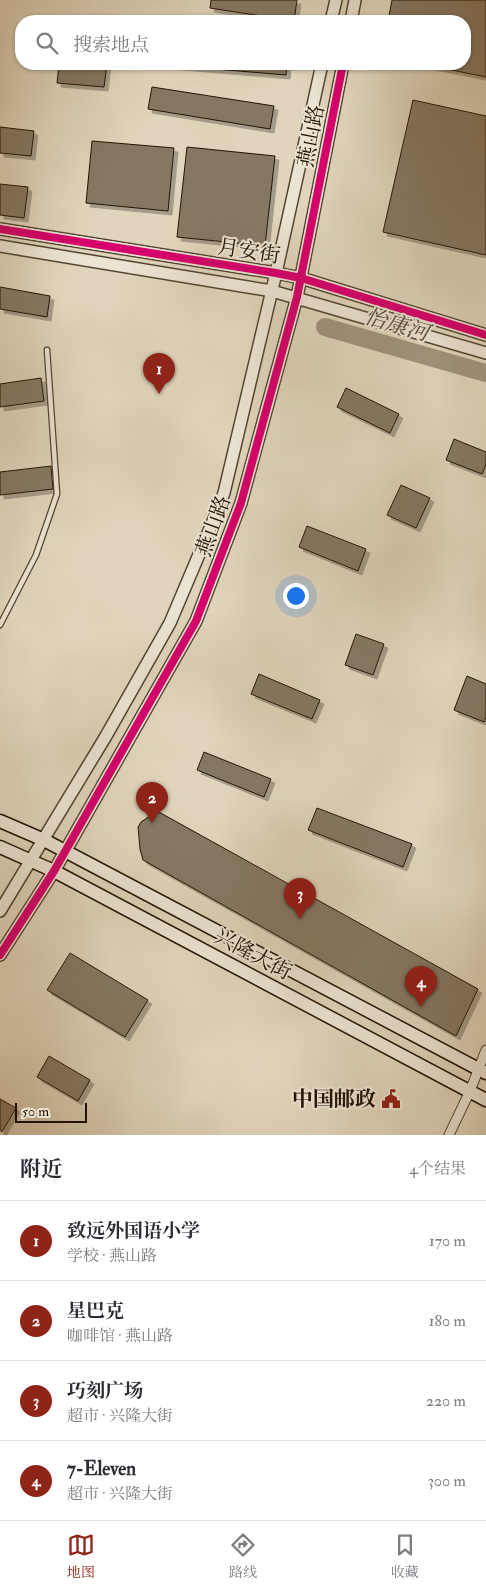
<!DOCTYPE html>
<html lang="zh">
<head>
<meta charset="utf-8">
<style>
	:root { --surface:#fff; --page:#f7f7f7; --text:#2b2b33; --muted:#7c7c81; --line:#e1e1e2; --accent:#8f2418 }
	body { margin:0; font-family:"IM FELL Double Pica","Noto Serif SC",serif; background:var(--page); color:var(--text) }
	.scale { position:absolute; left:15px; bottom:12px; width:72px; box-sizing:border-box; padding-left:5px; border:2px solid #231403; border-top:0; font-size:14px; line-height:18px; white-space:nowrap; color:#231403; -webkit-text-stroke:4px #ebe4d3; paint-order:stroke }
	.you { position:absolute; left:295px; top:595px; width:18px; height:18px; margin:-12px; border:4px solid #fff; border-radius:50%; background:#1a73e8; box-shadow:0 0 0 8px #1a73e833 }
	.badge { display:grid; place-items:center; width:32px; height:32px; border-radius:50%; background:var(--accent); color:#fff; font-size:16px; font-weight:700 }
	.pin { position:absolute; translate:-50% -41px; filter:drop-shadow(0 1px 2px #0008) }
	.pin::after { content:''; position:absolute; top:26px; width:18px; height:15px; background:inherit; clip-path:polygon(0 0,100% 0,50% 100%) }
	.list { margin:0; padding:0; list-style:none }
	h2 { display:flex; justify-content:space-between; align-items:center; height:65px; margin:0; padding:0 20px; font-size:21px }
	h2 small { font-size:16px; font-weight:400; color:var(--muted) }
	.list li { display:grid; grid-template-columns:32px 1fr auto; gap:15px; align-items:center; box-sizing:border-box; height:80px; padding:0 20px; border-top:1px solid var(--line) }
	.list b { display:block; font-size:19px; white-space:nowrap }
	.list p { margin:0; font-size:16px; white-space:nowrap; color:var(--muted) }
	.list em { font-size:16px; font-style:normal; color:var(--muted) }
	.icon { flex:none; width:28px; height:28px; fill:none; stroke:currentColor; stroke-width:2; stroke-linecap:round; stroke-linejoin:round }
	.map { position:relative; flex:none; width:486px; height:1135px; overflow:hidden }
	.search { position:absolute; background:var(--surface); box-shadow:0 1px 4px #0004; left:15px; right:15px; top:15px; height:55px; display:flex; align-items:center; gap:12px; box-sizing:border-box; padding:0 18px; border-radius:20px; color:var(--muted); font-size:19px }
	.sheet { height:385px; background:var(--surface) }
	nav { display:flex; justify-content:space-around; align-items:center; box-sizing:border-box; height:70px; border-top:1px solid var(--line); background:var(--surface); font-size:14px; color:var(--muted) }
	nav a { display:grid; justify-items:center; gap:2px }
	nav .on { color:var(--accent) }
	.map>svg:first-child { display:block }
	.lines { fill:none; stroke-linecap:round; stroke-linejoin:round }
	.river { stroke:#a0937d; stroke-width:18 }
	.building { fill:#857863; stroke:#231403; filter:url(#shadow) }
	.service-casing { stroke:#524431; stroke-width:7 }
	.minor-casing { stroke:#524431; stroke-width:11 }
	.tertiary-casing { stroke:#524431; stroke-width:14 }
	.secondary-casing { stroke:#231403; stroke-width:15 }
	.service { stroke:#ebe4d3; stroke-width:4.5 }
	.minor { stroke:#ebe4d3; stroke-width:9 }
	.tertiary { stroke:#ebe4d3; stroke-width:11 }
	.secondary { stroke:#ebe4d3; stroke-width:12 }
	.cycleway-casing { stroke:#ebe4d3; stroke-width:11 }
	.cycleway { stroke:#d6006c; stroke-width:8 }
	.labels { text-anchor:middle; stroke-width:4; stroke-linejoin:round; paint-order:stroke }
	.street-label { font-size:21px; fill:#231403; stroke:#ebe4d3 }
	.poi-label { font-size:21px; font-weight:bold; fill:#231403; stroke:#ebe4d3; text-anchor:end }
	.water-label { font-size:22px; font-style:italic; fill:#554734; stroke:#ebe4d3 }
</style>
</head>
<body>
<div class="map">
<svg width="486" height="1135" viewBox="0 0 486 1135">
	<defs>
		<filter id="shadow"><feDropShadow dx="4" dy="4" stdDeviation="0" flood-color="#0004"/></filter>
	</defs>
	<rect width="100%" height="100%" fill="#e0d5bc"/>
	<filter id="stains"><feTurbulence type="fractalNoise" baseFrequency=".004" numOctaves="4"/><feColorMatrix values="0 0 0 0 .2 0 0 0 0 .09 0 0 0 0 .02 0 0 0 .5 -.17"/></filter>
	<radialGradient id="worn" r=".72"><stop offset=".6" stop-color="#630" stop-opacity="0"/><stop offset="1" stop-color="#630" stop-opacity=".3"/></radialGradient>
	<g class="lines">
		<!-- river -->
		<path class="river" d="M325 327 486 373"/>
	</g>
	<!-- building -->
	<path class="building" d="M211 0H297L294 21 210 8Z
		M392 0H486V77L422 64H465V21H388Z
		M59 64H107L104 87 57 83Z
		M156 64H287L286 75Z
		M152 87 274 106 270 129 148 109Z
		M413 100 486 116V255L383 232Z
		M0 127 34 131 31 156 0 153Z
		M92 141 174 148 168 211 86 203Z
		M187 147 275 156 265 246 177 237Z
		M0 184 28 187 24 218 0 215Z
		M0 287 50 296 47 317 0 309Z
		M41 378 44 401 0 407V384Z
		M346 388 399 414 390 433 337 407Z
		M454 439 486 452V464L482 474 446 460Z
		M51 466 53 489 0 495V472Z
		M401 485 430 498 416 528 387 515Z
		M307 526 366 549 358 571 299 547Z
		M356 634 384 644 373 675 345 665Z
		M259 674 320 700 312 719 251 694Z
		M467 676 486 684V717L484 722 454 710Z
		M204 752 271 779 264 797 197 770Z
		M317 808 412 844 403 867 308 830Z
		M157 811 478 989 456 1036 143 860 140 849 138 827 141 822Z
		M70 953 148 1000 125 1037 47 990Z
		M49 1056 90 1080 78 1101 37 1077Z
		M0 1099 16 1108 2 1132 0 1130Z"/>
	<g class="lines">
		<!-- service casing -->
		<g class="service-casing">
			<path id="service" d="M0 625 36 555 57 494 47 350"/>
		</g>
		<!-- minor casing -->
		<g class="minor-casing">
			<path id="minor" d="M449 1135 470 1091 486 1050"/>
		</g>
		<!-- tertiary casing -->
		<g class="tertiary-casing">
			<path id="tertiary" d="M331 21 336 0
				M351 21 355 0
				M0 229 276 273 301 278 486 335
				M0 246 272 291 486 353
				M0 911 106 736 170 623 214 519 224 493 276 273 322 64
				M0 955 54 871 196 621 241 503 297 297 343 64"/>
		</g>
		<!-- secondary casing -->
		<g class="secondary-casing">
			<path id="secondary" d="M0 821 44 840 486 1073
				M0 847 54 871 486 1100"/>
		</g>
		<!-- service -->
		<use href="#service" class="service"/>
		<!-- minor -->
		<use href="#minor" class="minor"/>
		<!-- tertiary -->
		<use href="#tertiary" class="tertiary"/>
		<!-- secondary -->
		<use href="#secondary" class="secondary"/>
		<!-- cycleway casing -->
		<g class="cycleway-casing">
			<path id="cycleway" d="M0 229 276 273 301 278 486 335
				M0 955 54 871 196 621 241 503 297 297 343 64"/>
		</g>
		<!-- cycleway -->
		<use href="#cycleway" class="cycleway"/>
	</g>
	<!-- icons -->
	<defs>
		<g id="civic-bare" transform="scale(1.5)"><path d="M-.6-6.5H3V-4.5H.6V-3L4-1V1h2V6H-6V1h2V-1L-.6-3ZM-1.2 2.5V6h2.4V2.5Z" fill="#8f2418" stroke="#ebe4d3" stroke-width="2.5" paint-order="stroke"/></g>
	</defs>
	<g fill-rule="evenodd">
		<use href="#civic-bare" x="391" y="1099"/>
	</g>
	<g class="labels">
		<!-- street labels -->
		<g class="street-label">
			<text transform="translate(311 136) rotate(-79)" y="7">燕山路</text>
			<text transform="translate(249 251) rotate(9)" y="7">月安街</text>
			<text transform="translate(213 526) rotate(-70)" y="7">燕山路</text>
			<text transform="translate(253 954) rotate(28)" y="7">兴隆大街</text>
		</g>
		<!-- poi labels -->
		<g class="poi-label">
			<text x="376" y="1106">中国邮政</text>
		</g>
		<!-- water labels -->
		<g class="water-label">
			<text transform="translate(397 324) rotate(16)" y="8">怡康河</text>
		</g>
	</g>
	<rect width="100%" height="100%" filter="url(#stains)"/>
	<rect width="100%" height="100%" fill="url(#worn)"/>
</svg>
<div class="scale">50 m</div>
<div class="you"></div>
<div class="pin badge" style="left:159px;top:394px">1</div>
<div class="pin badge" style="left:152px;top:823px">2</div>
<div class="pin badge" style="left:300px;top:919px">3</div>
<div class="pin badge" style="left:421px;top:1007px">4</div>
<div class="search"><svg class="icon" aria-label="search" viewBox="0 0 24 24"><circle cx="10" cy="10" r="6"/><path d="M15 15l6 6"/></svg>搜索地点</div>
</div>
<section class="sheet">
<h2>附近<small>4个结果</small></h2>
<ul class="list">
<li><span class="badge">1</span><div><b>致远外国语小学</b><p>学校 · 燕山路</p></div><em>170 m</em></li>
<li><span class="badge">2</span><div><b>星巴克</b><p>咖啡馆 · 燕山路</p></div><em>180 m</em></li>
<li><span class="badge">3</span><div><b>巧刻广场</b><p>超市 · 兴隆大街</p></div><em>220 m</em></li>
<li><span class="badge">4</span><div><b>7-Eleven</b><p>超市 · 兴隆大街</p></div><em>300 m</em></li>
</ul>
</section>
<nav>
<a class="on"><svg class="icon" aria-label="map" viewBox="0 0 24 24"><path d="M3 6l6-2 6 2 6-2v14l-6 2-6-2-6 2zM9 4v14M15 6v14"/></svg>地图</a>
<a><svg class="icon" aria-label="directions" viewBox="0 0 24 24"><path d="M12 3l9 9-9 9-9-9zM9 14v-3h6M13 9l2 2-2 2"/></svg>路线</a>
<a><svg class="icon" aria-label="saved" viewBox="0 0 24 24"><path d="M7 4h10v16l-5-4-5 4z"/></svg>收藏</a>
</nav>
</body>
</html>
